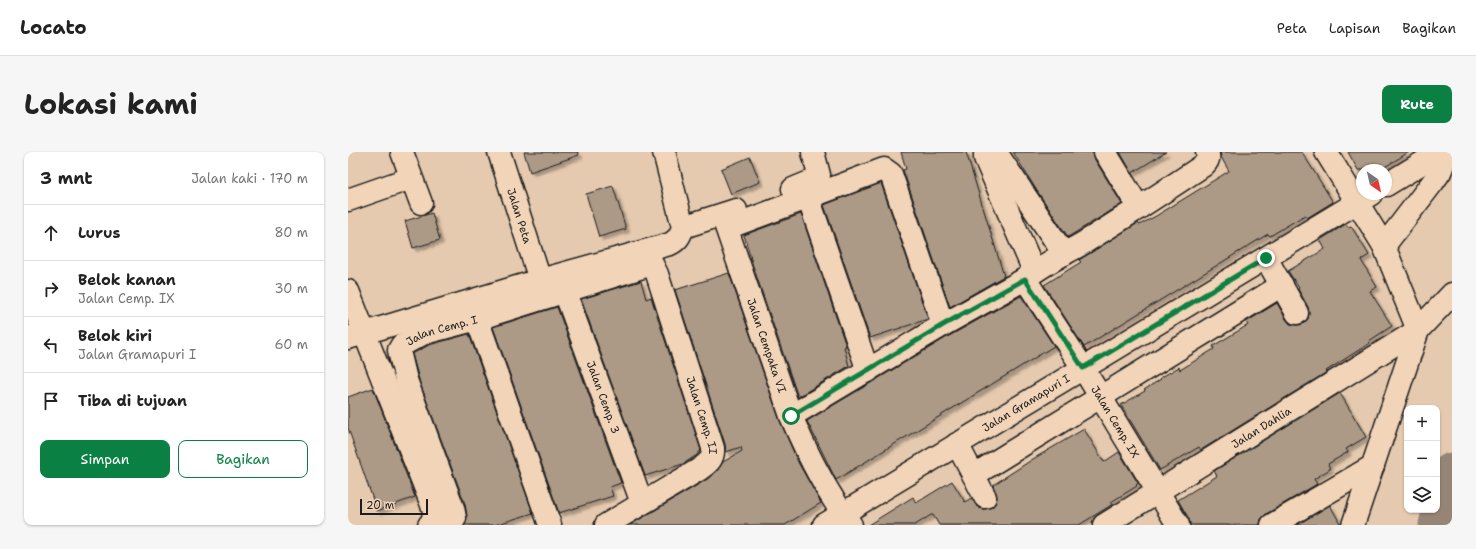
<!DOCTYPE html>
<html lang="id">
<head>
<meta charset="utf-8">
<style>
	:root { --surface:#fff; --page:#f6f6f6; --text:#222; --muted:#767676; --line:#e0e0e0; --accent:#0b8043 }
	body { margin:0; font-family:"Shantell Sans",sans-serif; background:var(--page); color:var(--text) }
	.controls { position:absolute; right:12px; bottom:12px; display:grid; overflow:hidden; border-radius:8px; box-shadow:0 1px 3px #0004 }
	.controls button { width:36px; height:36px; display:grid; place-items:center; padding:0; border:0; border-bottom:1px solid var(--line); background:var(--surface); color:var(--text); font:20px sans-serif }
	.compass { position:absolute; left:1008px; top:12px; width:36px; height:36px; border-radius:50%; background:var(--surface); box-shadow:0 1px 3px #0004; rotate:146deg }
	.scale { position:absolute; left:12px; bottom:10px; width:68px; box-sizing:border-box; padding-left:4px; border:2px solid #1c1c1c; border-top:0; font-size:11px; line-height:14px; white-space:nowrap; color:#1c1c1c; -webkit-text-stroke:3px #f2d5b8; paint-order:stroke }
	.stop { position:absolute; width:12px; height:12px; margin:-9px; border:3px solid #0b8043; border-radius:50%; background:#fff }
	.stop.end { background:#0b8043; border-color:#fff; box-shadow:0 1px 4px #0008 }
	.list { margin:0; padding:0; list-style:none }
	h2 { display:flex; justify-content:space-between; align-items:center; height:52px; margin:0; padding:0 16px; font-size:17px }
	h2 small { font-size:13px; font-weight:400; color:var(--muted) }
	.list li { display:grid; grid-template-columns:26px 1fr auto; gap:12px; align-items:center; box-sizing:border-box; height:56px; padding:0 16px; border-top:1px solid var(--line) }
	.list b { display:block; font-size:15px; white-space:nowrap }
	.list p { margin:0; font-size:13px; white-space:nowrap; color:var(--muted) }
	.list em { font-size:13px; font-style:normal; color:var(--muted) }
	.actions { display:flex; gap:8px; padding:12px 16px }
	.actions a { flex:1; padding:9px 0; border:1px solid var(--accent); border-radius:8px; text-align:center; font-size:14px; color:var(--accent) }
	.actions .main { background:var(--accent); color:#fff }
	.icon { flex:none; width:22px; height:22px; fill:none; stroke:currentColor; stroke-width:2; stroke-linecap:round; stroke-linejoin:round }
	.map { position:relative; flex:none; width:1104px; height:373px; overflow:hidden; border-radius:8px }
	header { display:flex; align-items:center; gap:24px; box-sizing:border-box; height:56px; padding:0 20px; background:var(--surface); border-bottom:1px solid var(--line) }
	header strong { font-size:19px }
	nav { display:flex; gap:22px; margin-inline-start:auto; font-size:14px }
	.intro { display:flex; align-items:center; justify-content:space-between; box-sizing:border-box; height:96px; padding:0 24px }
	h1 { margin:0; font-size:28px }
	.button { padding:10px 18px; border-radius:8px; background:var(--accent); color:#fff; font-size:14px; font-weight:700 }
	main { display:flex; gap:24px; padding:0 24px }
	aside { flex:1; background:var(--surface); border-radius:8px; box-shadow:0 1px 3px #0004 }
	.map>svg:first-child { display:block }
	.lines { fill:none; stroke-linecap:round; stroke-linejoin:round }
	.river { stroke:#968574; stroke-width:41 }
	.building { fill:#ac9986; stroke:#1c1c1c; filter:url(#shadow) }
	.minor-casing { stroke:#1c1c1c; stroke-width:25 }
	.minor { stroke:#f2d5b8; stroke-width:22 }
	.route { stroke:#0b8043; stroke-width:5 }
	.labels { text-anchor:middle; stroke-width:4; stroke-linejoin:round; paint-order:stroke }
	.street-label { font-size:11px; fill:#1c1c1c; stroke:#f2d5b8 }
</style>
</head>
<body>
<header>
<strong>Locato</strong>
<nav><a>Peta</a><a>Lapisan</a><a>Bagikan</a></nav>
</header>
<div class="intro"><h1>Lokasi kami</h1><a class="button">Rute</a></div>
<main>
<aside>
<h2>3 mnt<small>Jalan kaki · 170 m</small></h2>
<ul class="list">
<li><svg class="icon" aria-label="ahead" viewBox="0 0 24 24"><path d="M12 20V5M6 11l6-6 6 6"/></svg><div><b>Lurus</b></div><em>80 m</em></li>
<li><svg class="icon" aria-label="right" viewBox="0 0 24 24"><path d="M7 20v-9h11M14 6l5 5-5 5"/></svg><div><b>Belok kanan</b><p>Jalan Cemp. IX</p></div><em>30 m</em></li>
<li><svg class="icon" aria-label="left" viewBox="0 0 24 24"><path d="M17 20v-9H6M10 6l-5 5 5 5"/></svg><div><b>Belok kiri</b><p>Jalan Gramapuri I</p></div><em>60 m</em></li>
<li><svg class="icon" aria-label="arrive" viewBox="0 0 24 24"><path d="M6 21V4h12l-3 4 3 4H6"/></svg><div><b>Tiba di tujuan</b></div></li>
</ul>
<div class="actions"><a class="main">Simpan</a><a>Bagikan</a></div>
</aside>
<div class="map">
<svg width="1104" height="373" viewBox="0 0 1104 373">
	<defs>
		<filter id="shadow"><feDropShadow dx="3.5" dy="3.5" stdDeviation="1" flood-color="#0004"/></filter>
	</defs>
	<rect width="100%" height="100%" fill="#e5caaf"/>
	<filter id="ink" filterUnits="userSpaceOnUse"><feTurbulence type="fractalNoise" baseFrequency=".025" numOctaves="2"/><feDisplacementMap in="SourceGraphic" scale="8" xChannelSelector="R" yChannelSelector="G"/><feConvolveMatrix kernelMatrix="1 2 1 2 8 2 1 2 1" color-interpolation-filters="sRGB"/></filter>
	<g filter="url(#ink)">
		<g class="lines">
			<!-- river -->
			<path class="river" d="M1091 373 1104 321"/>
		</g>
		<!-- building -->
		<path class="building" d="M176 0H230L231 3 182 20Z
			M553 0H618L656 124 602 155 555 18 558 17Z
			M665 0H745L746 6 774 52 720 85 689 39Z
			M772 0H818L784 21Z
			M872 0H954L985 50 959 66 957 63 922 84 920 82 736 195 696 133 733 110 731 108 790 71 791 73 808 64 881 19 873 5Z
			M1000 0H1061L1032 18H1010Z
			M402 5 412 30 383 42 373 17Z
			M533 31 580 167 522 186 476 53Z
			M265 34 278 77 251 85 238 42Z
			M84 61 92 88 65 96 57 69Z
			M453 62 498 194 496 195 501 214 450 245 405 114 396 83Z
			M998 72 1000 75 1003 74 1021 103 1013 108 1029 135 1022 139 1044 174 1021 189 1022 191 978 219 979 220 853 298 851 295 812 318 773 253 797 239 796 238 813 227 812 226 831 215 832 218 866 197 865 194 900 173 898 170 929 151 938 167 942 172 949 173 955 172 960 167 961 161 960 155 950 137 951 136 940 119 977 97 972 88Z
			M381 121 432 269 451 312 473 351 437 373H282L358 328 369 319 375 310 394 299 393 295 378 300 377 292 327 138Z
			M293 129 298 147 303 145 353 298 349 303 335 312 297 324 233 147Z
			M673 144 706 194 488 328 459 269 601 184Z
			M209 155 273 331 262 335 265 344 211 361 145 175Z
			M121 182 185 361 147 373H117L119 364 117 352 72 231 64 202 81 193Z
			M25 236 67 345 29 359 0 276V245Z
			M992 241 1018 285 998 297 1000 300 980 312 982 317 966 327 969 332 918 362 913 367 912 373H842L841 367 830 348 869 324 866 319Z
			M736 277 756 310 771 300 790 331 788 333 789 334 763 350 765 352 731 373H591L585 363H583L567 373H520L565 345 568 351 604 329 617 350 623 346 631 356 636 357 642 356 647 352 649 346 645 333 685 307Z
			M982 353 993 373H949Z"/>
		<g class="lines">
			<!-- minor casing -->
			<g class="minor-casing">
				<g id="minor">
					<path d="M54 0 73 51"/>
					<path id="s1" d="M151 0 192 128"/>
					<path d="M637 0V6L686 119"/>
					<path d="M648 0 716 102"/>
					<path d="M757 0 791 56"/>
					<path d="M978 0 1036 94 1070 178"/>
					<path d="M1038 33 1092 0"/>
					<path d="M445 37 469 27 471 23 465 0"/>
					<path d="M460 45 520 219"/>
					<path d="M0 48 63 26"/>
					<path id="s2" d="M374 63 443 264C459 302 478 340 503 373"/>
					<path d="M335 75 388 58"/>
					<path d="M379 76 536 17 543 22 595 173"/>
					<path d="M1036 94 1085 30 1092 20 1100 0"/>
					<path d="M918 106 949 161"/>
					<path id="s3" d="M677 127 735 216 830 373"/>
					<path d="M0 139 86 358 85 368 81 373"/>
					<path id="s4" d="M217 140 294 351"/>
					<path d="M129 167 202 373"/>
					<path d="M0 186 192 128 322 92C330 88 332 84 335 75L316 0"/>
					<path d="M443 264 595 173 677 127C695 112 717 102 737 90 777 65 817 39 856 13 860 9 862 6 859 0"/>
					<path d="M609 292 637 345"/>
					<path d="M626 323 934 133"/>
					<path id="s5" d="M103 373 107 366 105 356 58 228 52 203 51 198 54 193 76 181 129 167 304 112 309 122 365 296C366 307 360 311 352 317L258 373"/>
					<path id="s6" d="M476 373 1023 42"/>
					<path id="s7" d="M756 373 1070 178"/>
					<path d="M924 373 1025 314"/>
					<path d="M1005 373 1070 178 1104 142"/>
				</g>
			</g>
			<!-- minor -->
			<use href="#minor" class="minor"/>
		</g>
	</g>
	<g class="lines" filter="url(#ink)">
		<!-- route -->
		<path class="route" d="M443 264 595 173 677 127 735 216 918 106"/>
	</g>
	<g class="labels">
		<!-- street labels -->
		<g class="street-label">
			<text dy="4" stroke="none"><textPath href="#s1" startOffset="67">Jalan Peta</textPath></text>
			<text dy="4" stroke="none"><textPath href="#s5" startOffset="234">Jalan Cemp. I</textPath></text>
			<text dy="4" stroke="none"><textPath href="#s2" startOffset="138">Jalan Cempaka VI</textPath></text>
			<text dy="4" stroke="none"><textPath href="#s4" startOffset="112">Jalan Cemp. 3</textPath></text>
			<text dy="4" stroke="none"><textPath href="#s6" startOffset="236">Jalan Gramapuri I</textPath></text>
			<text dy="4" stroke="none"><textPath href="#s5" startOffset="614">Jalan Cemp. II</textPath></text>
			<text dy="4" stroke="none"><textPath href="#s3" startOffset="169">Jalan Cemp. IX</textPath></text>
			<text dy="4" stroke="none"><textPath href="#s7" startOffset="185">Jalan Dahlia</textPath></text>
		</g>
	</g>
</svg>
<div class="controls">
<button>+</button>
<button>−</button>
<button><svg class="icon" aria-label="layers" viewBox="0 0 24 24"><path d="M12 4l9 5-9 5-9-5zM3 14l9 5 9-5"/></svg></button>
</div>
<svg class="compass" viewBox="-18 -18 36 36"><path d="M0-13l5 13h-10z" fill="#e53935"/><path d="M0 13l5-13h-10z" fill="#767676"/></svg>
<div class="scale">20 m</div>
<div class="stop" style="left:443px;top:264px"></div>
<div class="stop end" style="left:918px;top:106px"></div>
</div>
</main>
</body>
</html>
